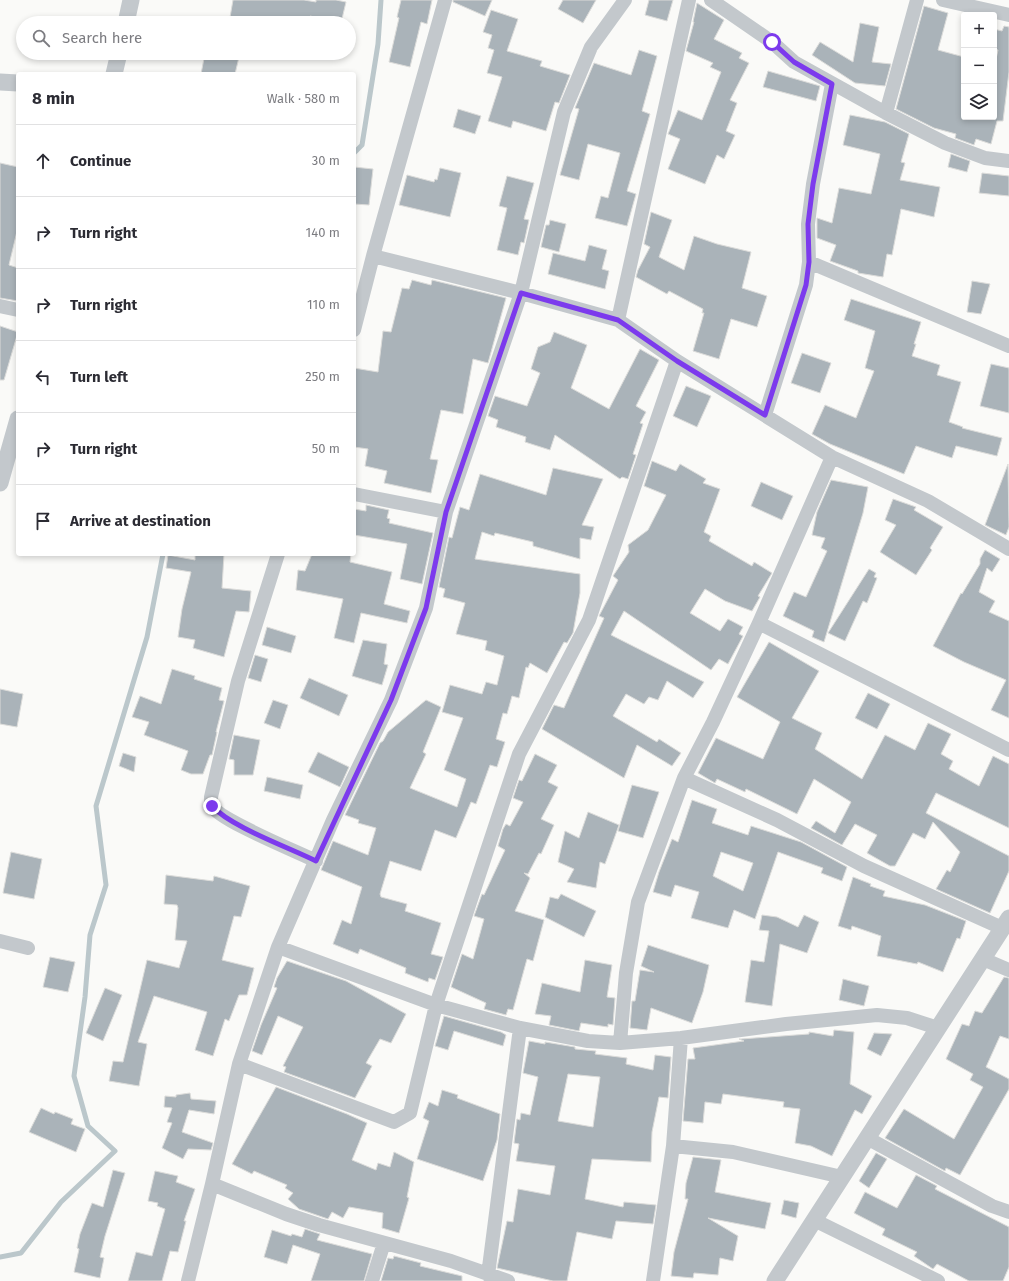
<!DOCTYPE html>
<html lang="en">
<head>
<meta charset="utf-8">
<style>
	:root { --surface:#fff; --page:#f2f2f3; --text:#2b2b33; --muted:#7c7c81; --line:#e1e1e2 }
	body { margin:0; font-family:"Fira Sans",sans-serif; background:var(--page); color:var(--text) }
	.controls { position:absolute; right:12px; top:12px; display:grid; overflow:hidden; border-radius:4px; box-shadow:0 2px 6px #0003 }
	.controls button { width:36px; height:36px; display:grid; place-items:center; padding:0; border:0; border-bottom:1px solid var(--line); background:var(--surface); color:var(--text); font:20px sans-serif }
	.stop { position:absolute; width:12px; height:12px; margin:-9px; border:3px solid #7c3aed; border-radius:50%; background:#fff }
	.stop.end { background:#7c3aed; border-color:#fff; box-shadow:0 1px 4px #0008 }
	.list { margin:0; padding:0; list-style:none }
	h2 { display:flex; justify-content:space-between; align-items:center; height:52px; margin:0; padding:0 16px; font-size:17px }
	h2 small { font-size:13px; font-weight:400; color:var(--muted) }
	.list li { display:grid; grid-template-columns:26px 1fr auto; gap:12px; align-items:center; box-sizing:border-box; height:72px; padding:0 16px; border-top:1px solid var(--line) }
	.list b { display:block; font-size:15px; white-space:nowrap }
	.list em { font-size:13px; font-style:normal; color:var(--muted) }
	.icon { flex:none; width:22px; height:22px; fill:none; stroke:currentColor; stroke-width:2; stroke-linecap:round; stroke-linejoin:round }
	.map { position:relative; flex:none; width:1009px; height:1281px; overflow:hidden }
	.search { position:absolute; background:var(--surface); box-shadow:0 2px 6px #0003; left:16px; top:16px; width:340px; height:44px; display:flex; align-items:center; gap:10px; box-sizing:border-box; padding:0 14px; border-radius:22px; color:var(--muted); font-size:15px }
	.panel { position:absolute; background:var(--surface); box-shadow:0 2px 6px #0003; left:16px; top:72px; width:340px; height:484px; border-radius:4px }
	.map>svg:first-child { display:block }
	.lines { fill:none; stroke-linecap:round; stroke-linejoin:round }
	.stream { stroke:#bbc7cb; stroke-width:5 }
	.building { fill:#aab3b9; stroke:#dcdcda; fill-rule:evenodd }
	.minor { stroke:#c3c8cc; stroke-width:14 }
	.tertiary { stroke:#c3c8cc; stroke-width:17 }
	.route { stroke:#7c3aed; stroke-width:5 }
</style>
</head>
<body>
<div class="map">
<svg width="1009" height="1281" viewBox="0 0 1009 1281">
	<rect width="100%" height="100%" fill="#fafaf8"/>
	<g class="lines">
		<!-- stream -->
		<path class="stream" d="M354 153 362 145 378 44 381 0
			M0 1257 21 1253 61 1202 115 1151 88 1126 74 1076 85 997 90 935 106 885 96 806 147 637 163 554"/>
	</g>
	<!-- building -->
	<path class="building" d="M233 0H304L316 2V0H336L346 2 341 23 310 16 309 23 278 21V23H262L247 21V23H229Z
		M401 0H432L427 24 421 22 410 67 389 62 399 18 397 17Z
		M453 0H492L485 16 453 2Z
		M563 0H596L583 23 558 9Z
		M649 0H673L667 21 645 15Z
		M697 3 724 20 714 39 742 53 739 58 749 63 730 100 737 103 726 131 735 135 724 159 717 155 705 184 668 169 680 139 668 134 678 110 702 120 721 72 710 67 713 63 686 51 694 22H693Z
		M924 6 948 13 938 50 964 57V117H994V68L998 50 994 49V29L1002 31 1004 26 1009 27V72L1003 121H997L991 144 976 139 974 145 955 138 956 134 934 128 896 109Z
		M491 10 518 19 507 51 542 61 540 66 570 75 559 103 555 102 546 131 513 121 511 128 488 121 502 77 487 73 494 50 488 48 492 35 483 32Z
		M860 23 879 27 872 62 891 64 885 86 855 83 812 55 820 42 853 62Z
		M639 50 657 56 642 111 650 114 627 191 636 194 627 226 595 218 601 196 608 198 620 153 588 144 579 180 560 175 579 109 575 108 594 63 631 75Z
		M205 53H240L235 74H201Z
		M768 71 820 86 816 101 763 87Z
		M458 109 481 116 475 134 453 127Z
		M850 115 885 122 909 134 901 162 905 163 900 180 940 187 934 217 901 209 892 255 887 254 883 277 858 273V271L830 261 836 245 817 238V218L832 223 839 188 871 194 880 154 843 145Z
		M951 154 970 161 967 172 948 167Z
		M0 163 18 167V227L9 265 18 268V301L0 298Z
		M354 167 373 169 369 205 354 204Z
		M440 168 461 173 450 217 399 205 407 175 434 182 435 179 437 180Z
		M982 173 1009 176V196L979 193Z
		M507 176 534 183 524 219 529 220 524 243 521 242 518 255 497 250 507 208 499 206Z
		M651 212 672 220 659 257 684 270 694 236 717 244 751 252 742 288 767 296 757 327 731 319 719 359 693 351 704 313H702L703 309 669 291 667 294 636 277 638 270 650 247 644 244Z
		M550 220 566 224 559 252 541 247 546 225H549Z
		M589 245 607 250 602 269 609 271 605 289 548 274 553 253 585 261Z
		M412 280 431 285 432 280 506 298 488 363 473 359 463 414 441 410 430 459 438 460 431 493 384 483 387 471 365 466 368 449 354 447V368L378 372 383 331 391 332 402 288 409 289Z
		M972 281 990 284 981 314 967 312Z
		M851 299 921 322 914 344H916L912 356 940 365 937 375 961 382 949 422 963 427 962 428 1002 438 997 456 956 446 952 458 916 446 904 474 830 444 812 434 825 405 856 418 874 371 865 368 875 331 844 320Z
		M0 326 18 332 4 380H0Z
		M554 332 587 345 571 388 609 409 640 349 659 360 636 406 646 412 640 423 643 424 633 454 636 455 628 479 622 477 620 479 555 435 550 450 525 442 526 437 496 427 498 420 488 416 495 396 527 406 540 373 531 369 538 347 550 342Z
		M802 353 831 363 820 393 791 383Z
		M991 364 1009 368V413L980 406Z
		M686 386 711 396 697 427 673 416Z
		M652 461 676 471 680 464 706 479 703 483 720 489 704 532 711 536 709 541 752 566 754 562 772 573 758 596 760 597 752 611 725 601 705 589 690 613 720 631 728 619 743 627 739 634 743 636 728 664 719 659 711 670 624 611 611 635 704 682 693 698 667 681 658 700 649 697 644 704 626 694 613 716 657 742 659 739 681 753 672 766 637 745 624 778 542 729 554 705 564 708 604 618 599 616 618 580 613 576 629 552 628 545 648 530 666 495 644 486Z
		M1008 464 1009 527 1006 535 985 525Z
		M553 468 603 479 582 525 594 527 591 540 580 538V559L533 546V542L495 533 494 536 482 532 475 559 580 574V593L573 633 567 643 564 642 547 673 530 663 528 668 526 667 519 698 512 696 507 714 503 713 496 739 505 742 497 767 490 765 476 804 471 802 456 838 435 830 421 871 390 861 380 894 381 897 407 904 405 911 441 923 431 954 443 957 435 980 429 978 428 982 405 973 406 968 360 949 358 954 333 944 342 920 351 924 362 887 321 870 333 841 368 855 376 828 358 823 359 820 345 815 380 743 383 741 388 732 426 700 441 707 423 752 426 754 410 788 457 807 466 779 444 770 463 718 442 712 450 685 482 694 486 682 497 685 504 656 485 650 487 641 456 634 465 603 443 597 445 589 439 587 449 537 452 538 460 507 469 510 480 474 546 495Z
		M831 480 868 487 863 513 824 642 812 637 814 631 783 616 794 592 806 597 827 551 821 548 825 538 812 535 817 512Z
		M761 482 793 496 782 520 751 506Z
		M893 499 916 507 914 510 943 527 930 548 932 550 916 575 880 552 896 525 885 520Z
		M366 505 389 510 387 518 390 519 389 523 433 533 422 584 400 579 407 544 354 535V509L366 511Z
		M985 550 1000 559 992 572 987 568 979 592 995 601 989 612 1009 621V718L991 710 1006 680 964 662 933 646 961 593 962 594 980 564V559Z
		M195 554H224L222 588 251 591 249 612 236 611 224 657 193 648 195 640 178 637 182 609 191 572 166 568 168 555 195 560Z
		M312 554H351L350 562 392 572 384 604 410 611 407 623 361 613 354 643 334 638 343 599 296 590 298 570 305 571Z
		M869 569 876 573 874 577 877 578 867 603 863 601 845 641 828 633Z
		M267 627 296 636 291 653 262 645Z
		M363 640 387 644 384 664 388 665 382 685 352 676Z
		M769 642 819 671 792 718 822 733 815 749 862 779 885 735 915 750 928 723 951 734 941 754 953 761 949 769 979 786 993 756 1009 764V828L936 793 926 813 1009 856V871L990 913 936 889 947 870 950 872 960 852 933 822 925 839 913 833 895 866H890L867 853 877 835 855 824 842 845 811 828 816 821 835 833 851 802 814 779 797 814 746 789 745 792 717 779 715 783 698 773 716 738 763 759 780 722 737 697Z
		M255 655 268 659 261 682 248 678Z
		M172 669 195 676 194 679 222 688 219 700 224 701 216 732H217L212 755H210L203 774H191L181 770 188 751 144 735 149 722 132 717 140 696 161 704Z
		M309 678 348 695 339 716 300 698Z
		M0 689 23 694 17 727 0 724Z
		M868 693 890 704 877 729 855 718Z
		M273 700 288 705 280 729 264 723Z
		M234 735 260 740 253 775H234V760L229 759Z
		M318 752 349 767 340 787 308 772Z
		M123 753 136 757 134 772 119 766Z
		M535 754 557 765 548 782 558 787 541 819 554 825 541 854 539 853 528 874 524 873 530 878 515 911 544 920 533 961 527 959 513 1010 508 1009 506 1015 484 1009 486 1003 451 987 462 954 473 959 484 919 474 916 482 894 484 895 505 850 498 846 503 829 506 824 510 826 523 802 513 798 519 780 522 781Z
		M267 777 303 785 300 799 264 791Z
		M632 785 659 792 643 838 618 831Z
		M692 800 717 809 712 823 748 835 751 826 801 842 847 867 842 881 821 873 823 868 778 852 755 919 734 910 728 928 691 918 699 892 675 885 671 897 653 892 659 872 672 839 678 842ZM721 852 753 863 743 891 713 876Z
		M588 812 619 825 605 864 600 862 596 888 567 882 574 869 558 862 565 831 579 838Z
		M11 852 42 859 34 899 3 893Z
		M166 875 213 881 214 876 250 886 241 917 234 916 222 960 254 968 247 995H239L229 1021 225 1019 213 1056 195 1050 207 1012 154 996 138 1042 147 1044 139 1086 109 1081 113 1061 123 1062 147 960 179 968 187 941 175 940 178 908 177 905 164 904Z
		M853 877 871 884 870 886 885 891 883 896 925 905 966 921 960 939 957 938 943 972 918 962 917 964 877 956 881 936 852 926 851 930 838 926Z
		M561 894 596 911 584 937 545 917 550 897 558 899Z
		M762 915 777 917 798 927 804 915 819 922 807 953 780 944 772 1006 745 1002 751 960 764 962 769 931 759 930Z
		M648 945 709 965 703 992 692 1023 651 1008 647 1030 630 1028 632 1001H635L640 970 654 972 641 966Z
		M50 957 75 962 68 992 43 987Z
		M585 960 612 965 607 997 615 998 613 1025 608 1024V1027L581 1023 579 1031 549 1025 551 1016 535 1014 542 983 580 992Z
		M287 961 346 981 406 1014 391 1043 380 1039 366 1063 372 1066 355 1098 284 1072 286 1067 283 1066 303 1027 278 1016 262 1055 252 1051 261 1025 277 988 274 987 277 978Z
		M1004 977 1009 978V1039L1000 1036 986 1067 1009 1079V1089L960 1175 946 1168 945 1171 885 1138 904 1109 954 1139 983 1087 970 1080 973 1074 946 1059 962 1024 969 1026 975 1011 982 1013Z
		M843 979 869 986 864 1006 839 1000Z
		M105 988 122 995 103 1041 86 1033Z
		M444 1016 501 1032 506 1035 503 1046 454 1031 448 1050 435 1046Z
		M834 1030 854 1032 850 1084 872 1096 862 1114 855 1110 832 1156 811 1146 795 1143 800 1109 783 1107 784 1102 723 1094 721 1104 705 1102 703 1123 683 1121 688 1059H695L693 1048 744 1041 739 1039H741L809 1034V1032L833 1036Z
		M874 1033 892 1034 881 1056 867 1049Z
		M529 1041 545 1044V1042L575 1047V1049L596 1051 595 1054 627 1058 626 1064 653 1070 655 1055 671 1057 668 1098 659 1097 652 1132 651 1162 592 1159 585 1199 623 1207 624 1202 656 1205 653 1224 616 1221 612 1239 577 1232 567 1281H553L497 1268 507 1221 513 1222 518 1189 550 1195 555 1166 516 1161 519 1144 514 1143 517 1119 520 1120 521 1113 530 1115 538 1077 523 1073ZM568 1074 600 1077 593 1127 558 1121Z
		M276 1087 347 1114 367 1123 352 1160 376 1170 378 1163 390 1167 394 1152 414 1162 407 1197 409 1198 399 1233 382 1228 383 1213 349 1207 343 1218 332 1212 328 1219 299 1209 288 1199 293 1193 285 1188 287 1185 254 1171 252 1174 232 1164Z
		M442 1090 458 1095 457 1098 500 1114 497 1140 483 1181 417 1159 429 1121 423 1118 429 1102 438 1106Z
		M190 1093 191 1099 216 1101 214 1114 189 1110 182 1132 213 1143 211 1150 188 1149 183 1159 162 1148 172 1123 167 1122 172 1108 164 1107 165 1096 176 1097V1095Z
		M41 1108 54 1114 55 1112 73 1119 71 1124 85 1129 76 1152 29 1132Z
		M876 1153 887 1159 869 1188 859 1181Z
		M693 1157 721 1160 715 1192 771 1203 765 1229 708 1218 738 1236 733 1261 720 1258 718 1275 694 1273 693 1278 671 1276 674 1252 688 1199H685L686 1183Z
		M113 1170 125 1173 105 1236 100 1257 104 1258 100 1278 74 1272 79 1249 77 1248 80 1234 92 1203 103 1207Z
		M155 1171 178 1176 176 1182 195 1189 184 1221H186L178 1252 170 1251 162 1281H128L136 1252 152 1256 165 1209 157 1206 158 1203 148 1201Z
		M916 1175 937 1186 935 1189 1009 1227V1267L1003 1281H969L937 1264 933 1269 914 1256 917 1252 882 1235 885 1229 854 1213 865 1192 897 1208Z
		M784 1200 799 1203 796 1218 781 1214Z
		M305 1229 320 1234 317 1240 372 1254 364 1281H311L320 1254 293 1245 287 1264 264 1257 272 1230 291 1236 292 1234 302 1237Z
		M394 1256 421 1263 420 1266 462 1276V1281H381L388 1258 393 1259Z"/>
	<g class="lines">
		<!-- minor -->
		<path class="minor" d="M711 0 772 42 794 62 886 113 945 143 985 158 1009 161
			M943 0 1009 15
			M886 113 917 0
			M373 256 521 293 618 320 677 361 832 457 928 501 1009 549
			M809 262 1009 346
			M0 306 18 310
			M618 320 689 0
			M354 330 373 256 445 0
			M765 415 806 285 809 262 808 224 813 184 832 84
			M354 494 446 512
			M278 554 238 681 211 797C211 800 211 804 212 806 219 820 298 852 316 861
			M759 623 1009 750
			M684 778 777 820 864 866 1002 928
			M0 941 28 948
			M278 947 436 1005 520 1028 588 1041 620 1043 681 1038 786 1024 877 1015 907 1018 938 1028
			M983 959 1009 970
			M620 1043 626 973 638 902 684 778 713 722 759 623 832 457
			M239 1064 394 1122 410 1113 436 1005 519 754 589 620 677 361
			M867 1138 992 1206 1009 1212
			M673 1146 733 1152 842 1177
			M212 1184 286 1214 319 1225 451 1261 508 1281
			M814 1220 938 1281
			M488 1275 520 1028
			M188 1281 212 1184 239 1064 278 947 333 820 391 700 426 608 446 512 521 293 564 112 591 47 625 0
			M372 1281 384 1243
			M653 1281 673 1146 681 1038"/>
		<!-- tertiary -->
		<path class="tertiary" d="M126 23 131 0
			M114 74 119 53
			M0 82 18 83
			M0 483 18 419
			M775 1281 1009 918"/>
	</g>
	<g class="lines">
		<!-- route -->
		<path class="route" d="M212 806C231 827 288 847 316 861L391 700 426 608 446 512 521 293 618 320 677 361 765 415 806 285 809 262 808 224 813 184 832 84 794 62 772 42"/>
	</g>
</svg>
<div class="controls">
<button>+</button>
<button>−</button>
<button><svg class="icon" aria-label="layers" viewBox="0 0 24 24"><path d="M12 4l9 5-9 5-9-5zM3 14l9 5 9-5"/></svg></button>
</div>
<div class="stop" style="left:772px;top:42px"></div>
<div class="stop end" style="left:212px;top:806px"></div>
<div class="search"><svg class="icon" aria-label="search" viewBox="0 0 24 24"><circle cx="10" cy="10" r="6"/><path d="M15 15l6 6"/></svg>Search here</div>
<section class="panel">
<h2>8 min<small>Walk · 580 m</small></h2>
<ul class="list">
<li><svg class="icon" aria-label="ahead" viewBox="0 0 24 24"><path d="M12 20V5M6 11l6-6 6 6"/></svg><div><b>Continue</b></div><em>30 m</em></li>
<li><svg class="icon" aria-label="right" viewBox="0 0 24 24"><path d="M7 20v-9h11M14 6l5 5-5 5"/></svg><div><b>Turn right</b></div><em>140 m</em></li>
<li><svg class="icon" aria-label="right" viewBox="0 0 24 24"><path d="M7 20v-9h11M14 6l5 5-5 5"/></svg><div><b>Turn right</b></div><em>110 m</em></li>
<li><svg class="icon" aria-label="left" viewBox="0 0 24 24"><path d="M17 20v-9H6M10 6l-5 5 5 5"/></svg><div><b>Turn left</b></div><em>250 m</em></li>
<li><svg class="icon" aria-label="right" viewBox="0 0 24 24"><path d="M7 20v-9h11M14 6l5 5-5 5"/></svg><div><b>Turn right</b></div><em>50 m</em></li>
<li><svg class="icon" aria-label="arrive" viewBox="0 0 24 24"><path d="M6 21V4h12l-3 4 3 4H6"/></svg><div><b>Arrive at destination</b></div></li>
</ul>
</section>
</div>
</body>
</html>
